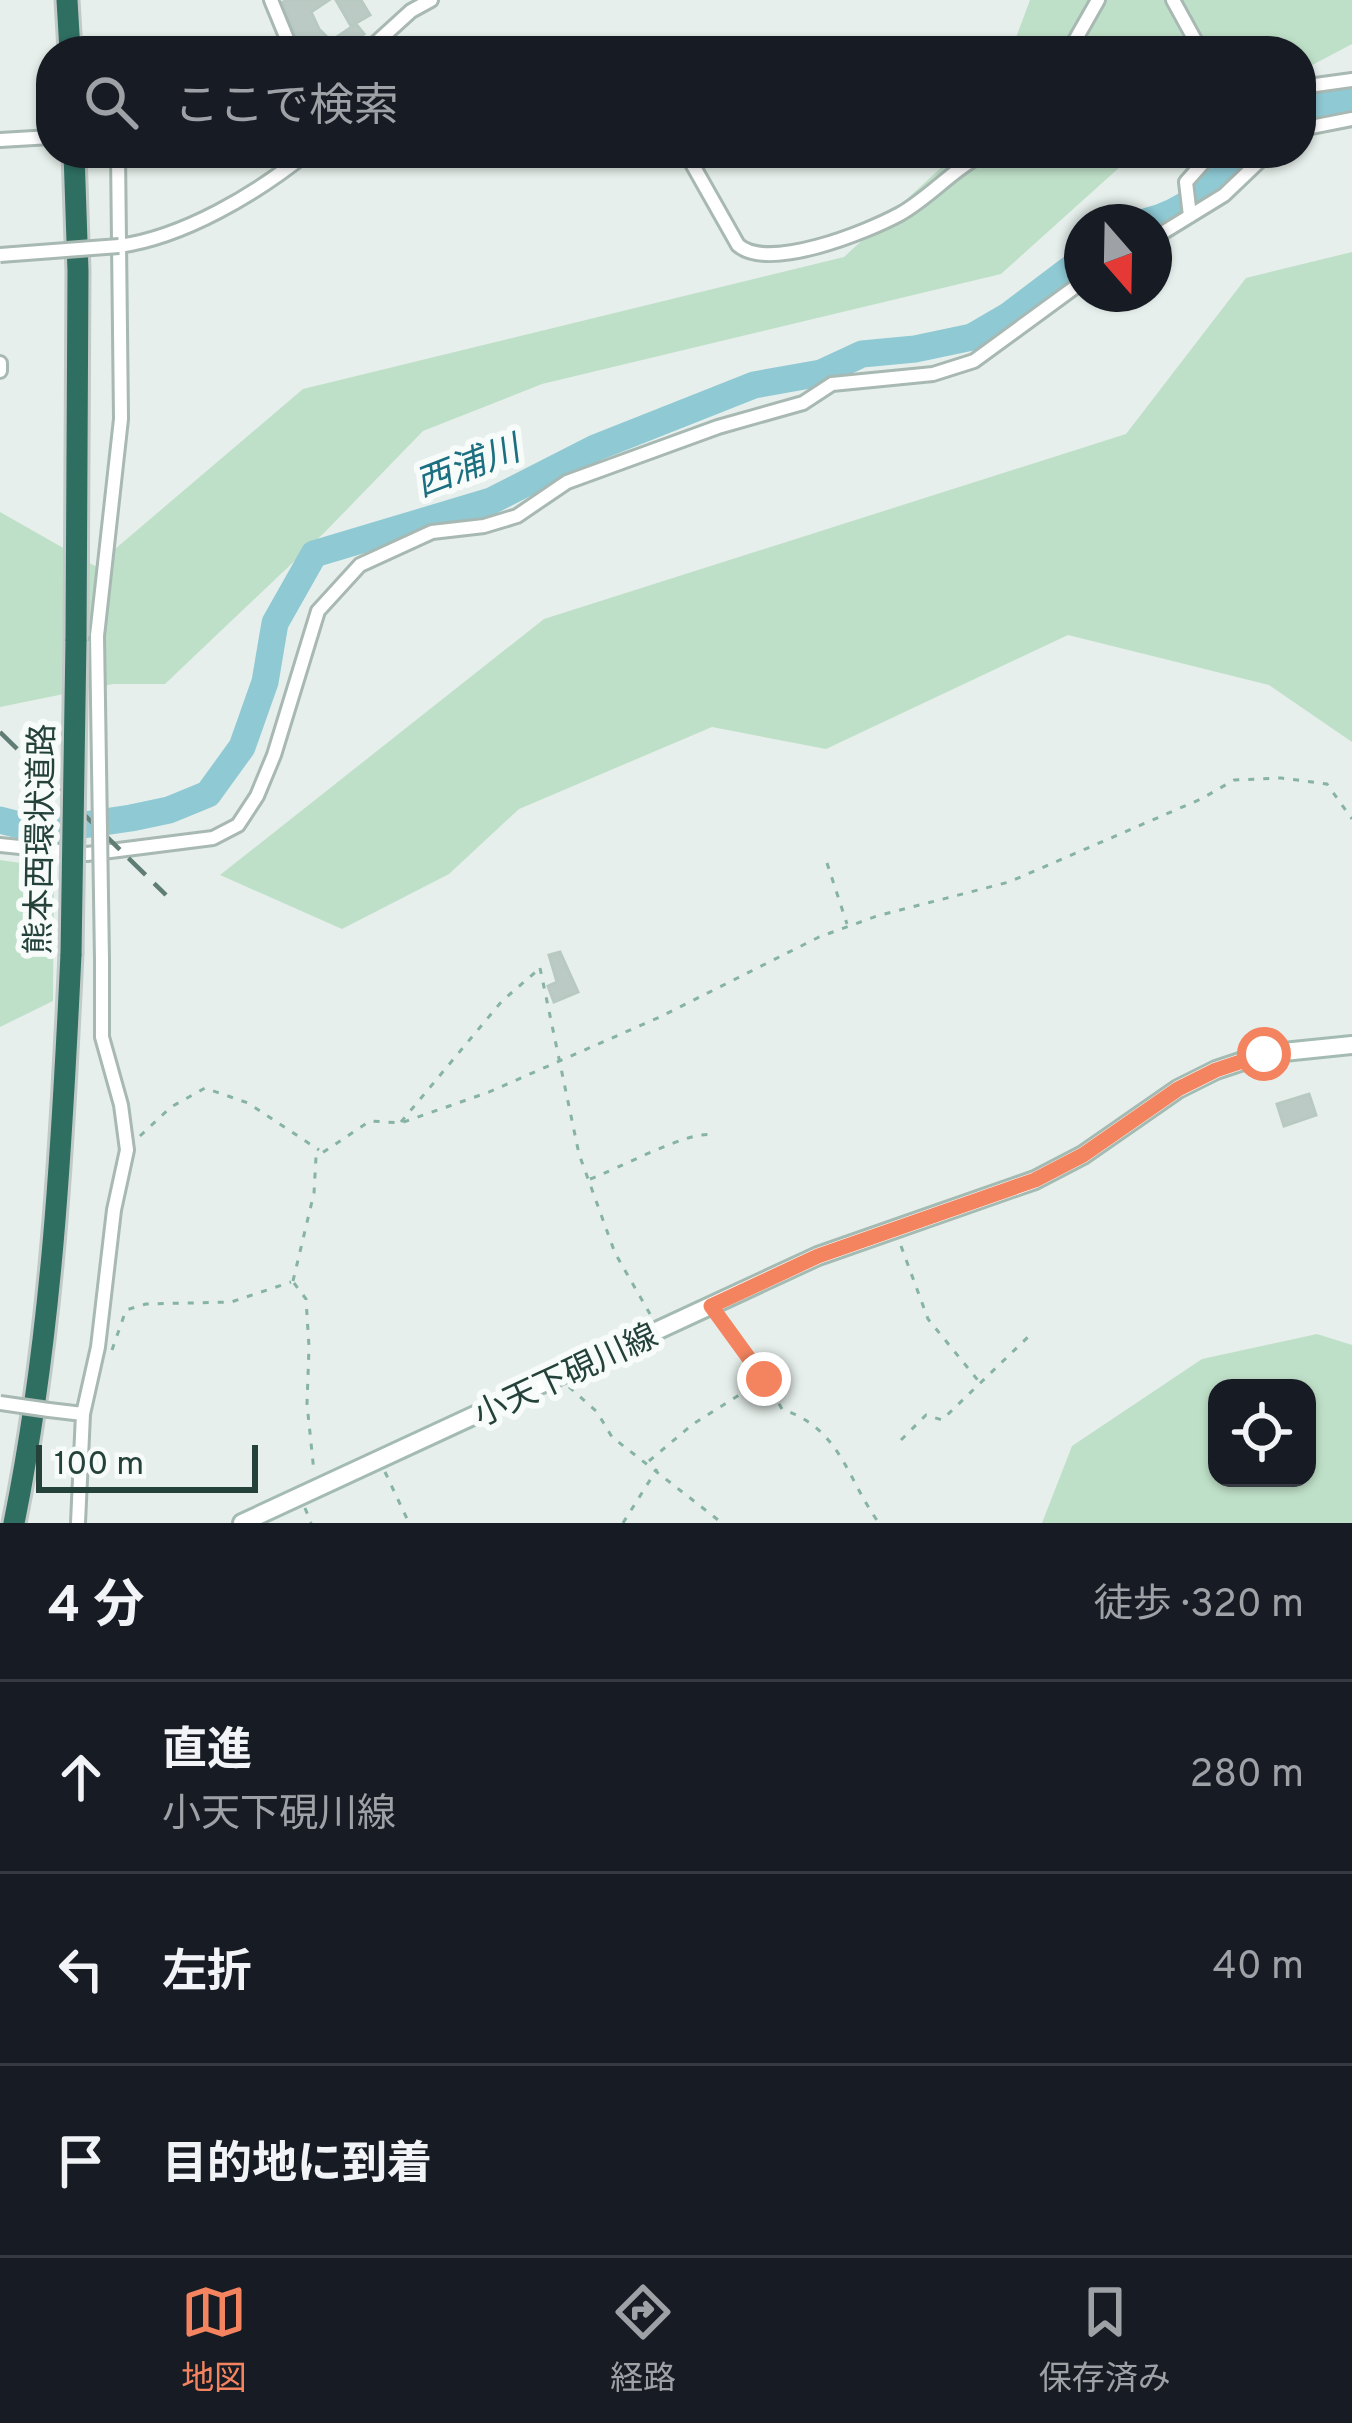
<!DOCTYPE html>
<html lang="ja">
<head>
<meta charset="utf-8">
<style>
	:root { --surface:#171b24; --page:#242831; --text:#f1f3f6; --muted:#9ea1a6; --line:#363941; --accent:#f4845f }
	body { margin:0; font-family:Overpass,"Noto Sans JP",sans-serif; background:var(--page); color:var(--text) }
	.controls { position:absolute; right:36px; bottom:36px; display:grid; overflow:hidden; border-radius:24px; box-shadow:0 3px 9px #0004 }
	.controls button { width:108px; height:108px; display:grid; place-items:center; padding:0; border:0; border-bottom:3px solid var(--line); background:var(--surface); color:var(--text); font:60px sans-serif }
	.compass { position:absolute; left:1064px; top:204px; width:108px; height:108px; border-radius:50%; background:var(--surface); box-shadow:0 3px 9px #0004; rotate:160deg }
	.scale { position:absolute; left:36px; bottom:30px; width:222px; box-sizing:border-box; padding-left:12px; border:6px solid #24423a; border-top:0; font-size:33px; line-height:42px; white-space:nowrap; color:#24423a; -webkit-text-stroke:9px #f7fbf9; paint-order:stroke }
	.stop { position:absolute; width:36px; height:36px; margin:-27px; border:9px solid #f4845f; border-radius:50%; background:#fff }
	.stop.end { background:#f4845f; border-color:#fff; box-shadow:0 3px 12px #0008 }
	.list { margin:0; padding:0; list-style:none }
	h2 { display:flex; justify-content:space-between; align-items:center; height:156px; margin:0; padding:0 48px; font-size:51px }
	h2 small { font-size:39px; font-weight:400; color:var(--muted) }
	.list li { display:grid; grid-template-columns:78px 1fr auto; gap:36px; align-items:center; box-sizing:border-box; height:192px; padding:0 48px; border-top:3px solid var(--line) }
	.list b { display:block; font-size:45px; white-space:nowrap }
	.list p { margin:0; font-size:39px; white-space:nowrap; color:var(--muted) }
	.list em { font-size:39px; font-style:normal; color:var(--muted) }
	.icon { flex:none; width:66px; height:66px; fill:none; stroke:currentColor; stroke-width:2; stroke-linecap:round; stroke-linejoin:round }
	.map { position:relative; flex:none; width:1352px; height:1523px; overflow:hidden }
	.search { position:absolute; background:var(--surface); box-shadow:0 3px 9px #0004; left:36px; right:36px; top:36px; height:132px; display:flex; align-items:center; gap:30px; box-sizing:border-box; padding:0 42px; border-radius:48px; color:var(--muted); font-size:45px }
	.sheet { height:732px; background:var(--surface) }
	nav { display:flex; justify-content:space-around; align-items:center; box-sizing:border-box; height:168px; border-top:3px solid var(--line); background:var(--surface); font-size:33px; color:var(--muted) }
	nav a { display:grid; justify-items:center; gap:6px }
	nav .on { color:var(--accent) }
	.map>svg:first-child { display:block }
	.green { fill:#bfe0c8; fill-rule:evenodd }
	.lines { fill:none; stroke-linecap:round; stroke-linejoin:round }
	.river { stroke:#8ec9d4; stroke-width:27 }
	.building { fill:#bbcac4; stroke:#b8c9c2; stroke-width:3 }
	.minor-casing { stroke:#a8b8b2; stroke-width:18 }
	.secondary-casing { stroke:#a4bbb3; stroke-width:22 }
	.motorway-casing { stroke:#c2cac8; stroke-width:27 }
	.path { stroke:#86b3a5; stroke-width:3; stroke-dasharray:6 9; stroke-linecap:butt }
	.minor { stroke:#fff; stroke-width:12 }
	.secondary { stroke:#fff; stroke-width:16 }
	.motorway { stroke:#2f6f62; stroke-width:21 }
	.rail { stroke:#5f7d75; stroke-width:4.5; stroke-dasharray:24 12; stroke-linecap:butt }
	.minor-bridge-casing { stroke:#a8b8b2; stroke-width:18; stroke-linecap:butt }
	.motorway-bridge-casing { stroke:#c2cac8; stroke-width:27; stroke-linecap:butt }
	.minor-bridge { stroke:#fff; stroke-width:12 }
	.motorway-bridge { stroke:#2f6f62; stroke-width:21 }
	.route { stroke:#f4845f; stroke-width:15 }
	.labels { text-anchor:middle; stroke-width:12; stroke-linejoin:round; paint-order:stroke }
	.street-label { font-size:33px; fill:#24423a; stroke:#f7fbf9 }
	.water-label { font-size:36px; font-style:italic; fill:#1c6f80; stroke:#f7fbf9 }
</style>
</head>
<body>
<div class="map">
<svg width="1352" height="1523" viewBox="0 0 1352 1523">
	<rect width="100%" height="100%" fill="#e6efeb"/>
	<!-- green -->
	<path class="green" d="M1030 0H1352V44L1301 71V51H1011Z
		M957 153H1145L1121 166 1001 274 542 384 423 431 325 532 165 684H113L0 707V512L95 566 303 389 844 257Z
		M1352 252V742L1269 685 1068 635 826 749 712 727 519 809 449 874 342 929 220 875 544 619 1126 434 1246 278Z
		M0 860 54 868 53 1001 0 1027Z
		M1317 1334 1352 1345V1523H1042L1072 1446 1202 1359ZM1217 1388H1307V1478H1217Z"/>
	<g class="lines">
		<!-- river -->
		<path class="river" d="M1301 107 1352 97
			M1145 222C1184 213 1218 185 1241 153
			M0 820 43 831 131 818 169 810 208 794 242 747 265 682 275 623 314 554 491 501 595 448 754 385 821 373 862 354 915 349 972 337 1008 316 1082 260"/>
	</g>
	<!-- building -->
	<path class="building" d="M288 0H329L311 12 319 29 331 41 356 24 364 34 338 51 331 45 324 51H302L283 2Z
		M336 0H361L370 15 351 26Z
		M560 952 578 992 554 1002 548 986 557 982 549 955Z
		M1309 1094 1316 1115 1284 1126 1277 1104Z"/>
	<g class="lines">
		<!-- minor casing -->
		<g class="minor-casing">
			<path id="minor" d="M271 0 292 51
				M1173 0 1201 51
				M367 51 411 11 431 0
				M1069 51 1098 0
				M1301 87 1352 80
				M1301 129 1352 119
				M0 140 51 137
				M686 153 738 245C768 272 867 232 900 214 930 197 953 169 985 153
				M1190 216 1186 182 1212 153
				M1154 238 1224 195 1268 153
				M119 246C184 237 256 194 307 153
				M0 363V371
				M97 636 121 419 118 153
				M0 845 87 854 213 838 238 825 257 796 274 755 318 611 360 565 432 532 484 526 517 516 567 482 718 427 803 403 832 384 933 374 974 361 1082 282
				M49 1410 83 1414
				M78 1523 83 1414 98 1347 114 1210 127 1150 121 1105 102 1037V960"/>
		</g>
		<!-- secondary casing -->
		<g class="secondary-casing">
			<path id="secondary" d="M242 1523 818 1256 1035 1180 1083 1155 1178 1089 1216 1070 1264 1054 1352 1045"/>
		</g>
		<!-- motorway casing -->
		<g class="motorway-casing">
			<path id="motorway" d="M67 0 70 51
				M74 153 78 271 76 641
				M14 1523C52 1336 62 1143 71 954"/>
		</g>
		<!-- path -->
		<path class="path" d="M827 863 847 924
			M540 968 579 1154 615 1253 650 1314
			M401 1122 502 1001 539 969
			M140 1136 171 1107 205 1088 248 1103 319 1150
			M590 1179C618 1169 691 1129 713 1135
			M901 1246 928 1319 981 1384
			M293 1281 314 1193 316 1157 370 1121 401 1123 489 1092 662 1016 819 937 877 916 1009 882 1201 799 1234 780 1281 778 1327 784 1352 819
			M294 1283 306 1299 309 1347 307 1404 314 1472
			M719 1318 756 1363 782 1409C842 1430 846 1478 879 1523
			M112 1350 126 1310 146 1304 231 1302 291 1282
			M569 1387 597 1412 612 1437 722 1523
			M901 1440 926 1415 942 1420 1028 1337
			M649 1461 693 1424 763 1380
			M385 1472 409 1523
			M305 1508 311 1523
			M623 1523 657 1469"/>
		<!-- minor -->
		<use href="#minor" class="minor"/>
		<!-- secondary -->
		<use href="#secondary" class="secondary"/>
		<!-- motorway -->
		<use href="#motorway" class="motorway"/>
		<!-- rail -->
		<path class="rail" d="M0 732 166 895"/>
		<!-- minor-bridge casing -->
		<g class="minor-bridge-casing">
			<path id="minor-bridge" d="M0 255 119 246
				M97 636 102 960
				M0 1403 49 1410"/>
		</g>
		<!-- motorway-bridge casing -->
		<g class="motorway-bridge-casing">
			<path id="motorway-bridge" d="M71 954 76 641"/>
		</g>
		<!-- minor-bridge -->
		<use href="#minor-bridge" class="minor-bridge"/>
		<!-- motorway-bridge -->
		<use href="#motorway-bridge" class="motorway-bridge"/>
	</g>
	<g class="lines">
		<!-- route -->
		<path class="route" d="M764 1379 711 1306 818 1256 1035 1180 1083 1155 1178 1089 1216 1070 1264 1054"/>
	</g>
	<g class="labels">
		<!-- street labels -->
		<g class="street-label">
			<text transform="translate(39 839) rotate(-89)" y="12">熊本西環状道路</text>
			<text transform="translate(565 1374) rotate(-25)" y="12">小天下硯川線</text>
		</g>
		<!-- water labels -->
		<g class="water-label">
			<text transform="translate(467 465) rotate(-21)" y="13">西浦川</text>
		</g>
	</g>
</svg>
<div class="controls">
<button><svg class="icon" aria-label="locate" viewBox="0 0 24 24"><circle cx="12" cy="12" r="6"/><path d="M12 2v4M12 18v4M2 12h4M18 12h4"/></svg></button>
</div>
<svg class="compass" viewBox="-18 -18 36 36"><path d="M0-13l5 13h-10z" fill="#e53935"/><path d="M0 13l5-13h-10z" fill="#9ea1a6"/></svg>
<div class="scale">100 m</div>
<div class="stop" style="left:1264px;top:1054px"></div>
<div class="stop end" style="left:764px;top:1379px"></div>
<div class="search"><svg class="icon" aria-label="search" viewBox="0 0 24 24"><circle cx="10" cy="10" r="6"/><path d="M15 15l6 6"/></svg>ここで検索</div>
</div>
<section class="sheet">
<h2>4 分<small>徒歩 · 320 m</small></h2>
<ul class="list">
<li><svg class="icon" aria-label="ahead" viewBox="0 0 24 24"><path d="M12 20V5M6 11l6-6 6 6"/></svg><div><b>直進</b><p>小天下硯川線</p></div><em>280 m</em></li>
<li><svg class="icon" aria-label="left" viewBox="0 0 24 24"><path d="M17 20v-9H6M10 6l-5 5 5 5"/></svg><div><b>左折</b></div><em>40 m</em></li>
<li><svg class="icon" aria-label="arrive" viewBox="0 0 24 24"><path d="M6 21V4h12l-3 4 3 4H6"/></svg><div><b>目的地に到着</b></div></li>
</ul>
</section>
<nav>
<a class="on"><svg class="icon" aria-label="map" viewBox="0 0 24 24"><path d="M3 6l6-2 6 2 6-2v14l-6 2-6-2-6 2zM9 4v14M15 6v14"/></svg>地図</a>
<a><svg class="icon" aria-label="directions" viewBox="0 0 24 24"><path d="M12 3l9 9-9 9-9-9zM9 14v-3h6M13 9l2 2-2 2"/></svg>経路</a>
<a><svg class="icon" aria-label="saved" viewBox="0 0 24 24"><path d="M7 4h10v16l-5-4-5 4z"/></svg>保存済み</a>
</nav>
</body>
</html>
